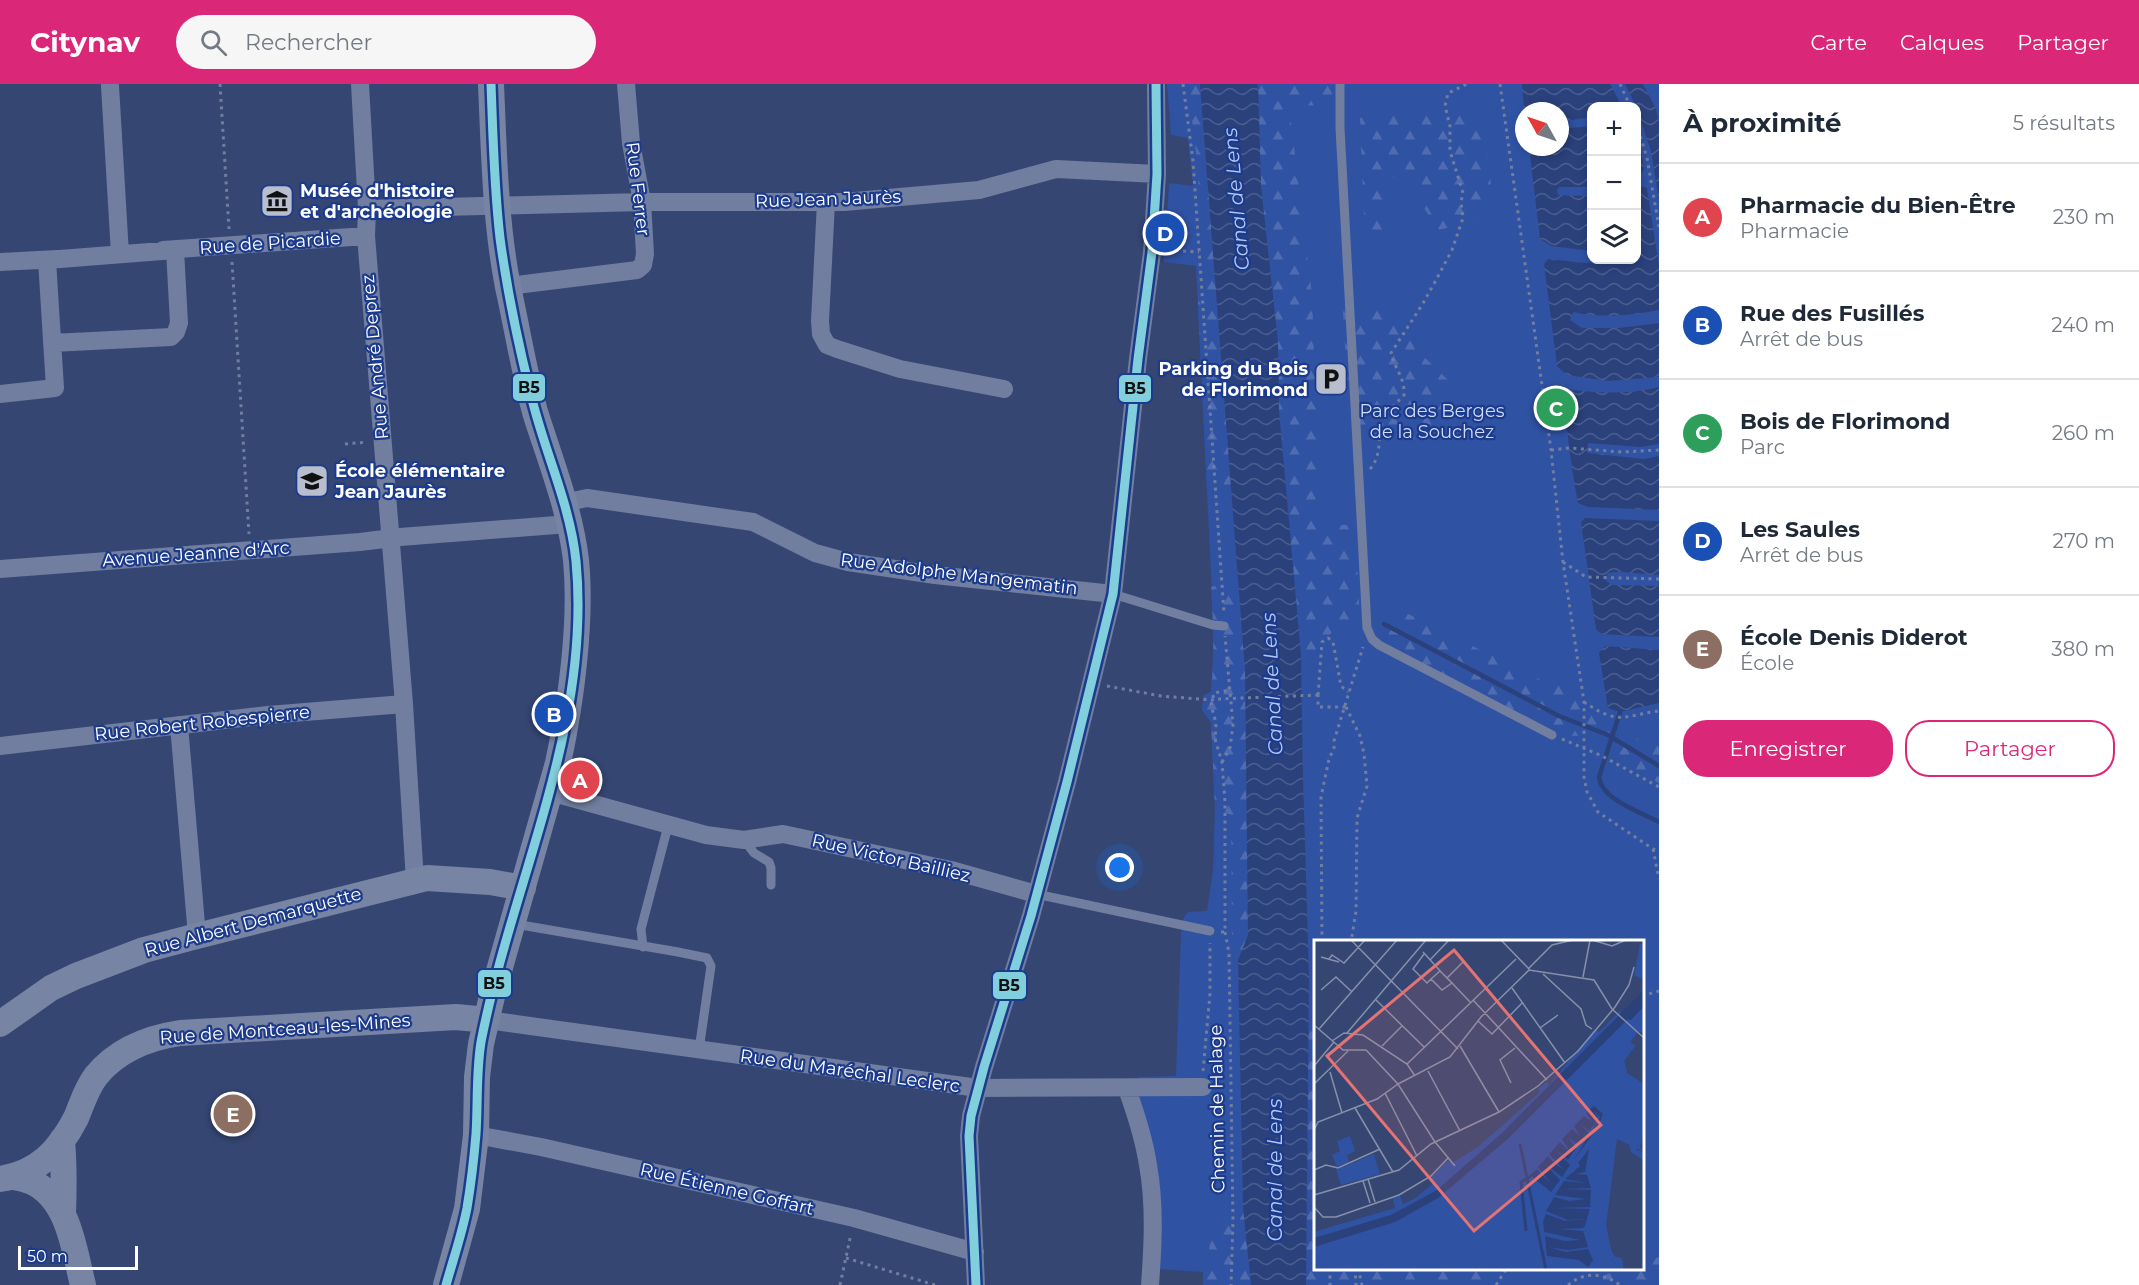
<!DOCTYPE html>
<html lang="fr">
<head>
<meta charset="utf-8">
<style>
	:root { --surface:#fff; --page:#f6f6f7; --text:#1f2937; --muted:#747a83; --line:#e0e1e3; --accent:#db2777 }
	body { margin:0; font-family:Montserrat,sans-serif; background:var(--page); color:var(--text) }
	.controls { position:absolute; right:18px; top:18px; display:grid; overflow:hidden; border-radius:12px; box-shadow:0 3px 9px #0003 }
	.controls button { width:54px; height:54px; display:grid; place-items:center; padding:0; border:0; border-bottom:2px solid var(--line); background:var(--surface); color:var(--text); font:30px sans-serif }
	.compass { position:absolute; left:1515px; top:18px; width:54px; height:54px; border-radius:50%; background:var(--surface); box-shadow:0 3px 9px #0003; rotate:310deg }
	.scale { position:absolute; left:18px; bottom:15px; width:120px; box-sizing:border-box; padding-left:6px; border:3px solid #fff; border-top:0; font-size:16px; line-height:21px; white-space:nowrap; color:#fff; -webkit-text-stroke:4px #1c3b8c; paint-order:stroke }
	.you { position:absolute; left:1120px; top:784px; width:21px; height:21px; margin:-15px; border:4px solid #fff; border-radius:50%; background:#1a73e8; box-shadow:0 0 0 9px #1a73e833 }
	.badge { display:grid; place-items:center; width:39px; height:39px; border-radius:50%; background:var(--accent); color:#fff; font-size:20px; font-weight:700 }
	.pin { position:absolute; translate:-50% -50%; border:3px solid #fff; box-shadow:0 2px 6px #0006 }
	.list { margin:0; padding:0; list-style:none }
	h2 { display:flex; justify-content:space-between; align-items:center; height:78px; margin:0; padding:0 24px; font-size:26px }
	h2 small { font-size:20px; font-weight:400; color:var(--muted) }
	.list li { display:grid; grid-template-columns:39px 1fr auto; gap:18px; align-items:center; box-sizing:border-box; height:108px; padding:0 24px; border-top:2px solid var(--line) }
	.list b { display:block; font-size:22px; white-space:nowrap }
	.list p { margin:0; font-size:20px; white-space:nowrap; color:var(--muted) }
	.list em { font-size:20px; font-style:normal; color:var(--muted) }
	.actions { display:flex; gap:12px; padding:18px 24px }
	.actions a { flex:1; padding:14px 0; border:2px solid var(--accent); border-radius:24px; text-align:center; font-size:21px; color:var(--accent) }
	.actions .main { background:var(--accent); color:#fff }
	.icon { flex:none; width:33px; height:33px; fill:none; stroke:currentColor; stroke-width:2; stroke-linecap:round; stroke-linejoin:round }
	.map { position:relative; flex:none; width:1659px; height:1201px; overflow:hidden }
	header { display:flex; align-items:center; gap:36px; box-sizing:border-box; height:84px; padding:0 30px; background:var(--accent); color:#fff }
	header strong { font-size:28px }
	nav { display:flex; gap:33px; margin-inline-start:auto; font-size:21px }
	.search { width:420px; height:54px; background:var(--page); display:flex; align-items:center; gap:15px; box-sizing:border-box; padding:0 21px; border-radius:33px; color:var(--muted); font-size:22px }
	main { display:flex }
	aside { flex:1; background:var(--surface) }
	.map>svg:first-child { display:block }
	.green { fill:#3052a3; fill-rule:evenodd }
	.forest { fill:url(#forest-firs) }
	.water { fill:url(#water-waves) }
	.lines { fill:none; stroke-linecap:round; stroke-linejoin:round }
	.stream { stroke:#2b417c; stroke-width:4.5 }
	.path { stroke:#717e9f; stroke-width:3; stroke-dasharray:3 4.5; stroke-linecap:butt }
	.lane { stroke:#717e9f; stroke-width:9 }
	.street { stroke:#717e9f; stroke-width:18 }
	.secondary { stroke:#7884a3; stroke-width:26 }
	.path-bridge { stroke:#717e9f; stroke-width:3; stroke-dasharray:3 4.5; stroke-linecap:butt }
	.bus-1-casing { stroke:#1c3b8c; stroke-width:14 }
	.bus-1 { stroke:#81cfdd; stroke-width:9 }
	.labels { text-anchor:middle; stroke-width:4.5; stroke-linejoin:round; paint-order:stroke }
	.street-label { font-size:18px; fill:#fff; stroke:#1c3b8c }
	.poi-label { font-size:18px; font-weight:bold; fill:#fff; stroke:#1c3b8c; text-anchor:start }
	.park-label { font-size:18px; fill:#cedbf9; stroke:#1c3b8c }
	.water-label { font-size:20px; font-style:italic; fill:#b4c7f4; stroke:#1c3b8c }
	.inset-river { fill:none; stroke:#2b417c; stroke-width:3 }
	.inset-road { fill:none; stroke:#8690ab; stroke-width:1.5 }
	.view { fill:#e47373; fill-opacity:0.15; stroke:#e47373; stroke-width:3 }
	.inset-edge { fill:none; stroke:#fff; stroke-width:3 }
	.line-badge { stroke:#1c3b8c; stroke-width:2 }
	.pale-badge-label { font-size:16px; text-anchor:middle; font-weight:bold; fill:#111 }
</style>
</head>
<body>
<header>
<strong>Citynav</strong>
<div class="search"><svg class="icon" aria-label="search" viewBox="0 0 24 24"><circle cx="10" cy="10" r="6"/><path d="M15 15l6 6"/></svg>Rechercher</div>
<nav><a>Carte</a><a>Calques</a><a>Partager</a></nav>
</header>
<main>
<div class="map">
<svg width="1659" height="1201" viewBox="0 0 1659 1201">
	<defs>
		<pattern id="forest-firs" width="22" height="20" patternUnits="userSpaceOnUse" patternTransform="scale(1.5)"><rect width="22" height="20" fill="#3052a3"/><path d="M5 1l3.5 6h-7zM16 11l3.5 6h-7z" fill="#4f6cb1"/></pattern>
		<pattern id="water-waves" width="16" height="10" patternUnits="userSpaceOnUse" patternTransform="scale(1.5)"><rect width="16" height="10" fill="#2b417c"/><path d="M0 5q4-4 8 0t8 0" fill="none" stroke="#4b5e90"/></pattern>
	</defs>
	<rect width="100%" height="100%" fill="#354673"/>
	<!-- green -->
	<path class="green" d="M1167 0H1659V1201H1203V1188L1158 1185 1139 1021 1138 993 1176 992 1181 850 1184 833 1188 828 1207 827 1213 786 1215 724 1211 638 1202 626 1204 611 1211 608 1214 551 1196 182 1164 178 1169 99 1193 102 1188 54 1171 51ZM1592 22H1636V176H1592ZM1524 27H1560V63H1524ZM1316 858H1642V1184H1316Z"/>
	<!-- forest -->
	<path class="forest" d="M1167 0H1200L1232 405 1207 407 1198 218 1205 208 1197 77 1189 11 1168 6Z
		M1258 0H1332V21L1289 22 1312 211 1320 441H1355L1360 538 1332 548 1310 578 1301 571 1279 326 1278 258 1261 102Z
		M1440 27 1485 33 1492 114 1477 137 1438 146 1403 91 1384 94V155L1365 157 1360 34Z
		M1400 225 1417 266 1451 299 1454 350 1351 364 1343 226Z
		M1238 495 1245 586 1248 852 1238 876 1232 856 1231 731 1215 724 1211 638 1202 626 1204 611 1211 608C1215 572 1213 538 1211 503Z
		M1392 522 1549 600H1566L1586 611 1594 633 1653 663 1659 658V699L1612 673 1608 648 1580 637V652L1552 651 1379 561Z
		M1308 934H1315L1316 1184H1488V1192L1479 1201H1306Z
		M1243 1123 1251 1201H1203V1188L1214 1146Z
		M1659 1173V1201H1573L1623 1185 1642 1184 1643 1178Z"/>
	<!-- water -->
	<path class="water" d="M1200 0H1258L1261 102 1278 258 1279 326 1301 571 1303 693 1309 893 1306 1201H1251L1243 1123 1238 876 1248 851 1245 586Z
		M1522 0H1610L1622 22H1592L1591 33 1572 36 1560 35V27H1524Z
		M1625 0H1643L1656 25 1659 38V117L1651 67 1636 22Z
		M1591 42V103H1559L1557 106 1558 111 1591 112V167L1551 162 1540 155 1529 63H1560V45Z
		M1637 55 1641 67 1644 85 1640 92 1637 93Z
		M1637 101 1647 104 1659 182V226C1631 232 1601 234 1573 228L1570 236 1582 244H1619L1659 239V293L1609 297 1567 291 1557 282 1544 180 1548 175 1586 179 1636 176Z
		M1659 303V360L1640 363 1588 359 1587 369 1644 375 1659 372V426L1588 423 1578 419C1571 383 1567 346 1563 309L1566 305C1597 309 1628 311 1659 303Z
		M1585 434 1659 437V491C1642 491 1624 486 1608 489L1605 496 1612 501 1659 502V553L1601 550 1596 545 1581 438Z
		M1605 562 1659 566V619L1620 628 1608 624 1599 569Z"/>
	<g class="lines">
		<!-- stream -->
		<path class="stream" d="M1384 540 1559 632 1608 651 1659 682
			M1620 628 1599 693C1601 715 1640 728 1659 738"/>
		<!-- path -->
		<path class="path" d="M220 0 229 145
			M1183 0 1193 77 1224 530
			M1500 0 1551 366 1563 478 1584 618V693L1587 708 1598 728 1653 765 1659 767
			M1620 0 1630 22
			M1636 38 1647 74 1659 143
			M1168 166 1199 168
			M232 178 249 450
			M345 360 367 358
			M1551 366 1569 364 1622 368 1659 366
			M1370 385C1381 372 1378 359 1381 343 1384 330 1395 321 1404 311 1405 293 1395 286 1391 269L1422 221 1436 196 1452 166 1463 134 1461 118 1463 109 1450 67V42L1445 22 1448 9 1467 0
			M1563 478 1586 493 1659 495
			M1107 602 1161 612 1212 616 1218 615
			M1318 610V623H1346
			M1318 611 1322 558 1328 554 1333 558 1341 602 1348 608
			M1584 618C1596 626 1610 635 1625 633 1636 632 1647 628 1659 627
			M1346 623 1360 652 1364 670 1367 702 1357 734 1356 827 1351 858
			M1562 655 1602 672 1659 703
			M1222 678 1230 664 1233 641 1225 552
			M1653 765 1659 795
			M1221 848H1225V718L1222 678 1215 655 1216 639 1211 621 1214 609 1231 606
			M1225 848 1229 869 1233 1137 1231 1201
			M1322 858 1321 713 1329 675 1334 664V657L1363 563
			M1642 912 1659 907
			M1203 987 1210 910V859
			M846 1174 935 1201
			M1330 1184V1201
			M1355 1184 1356 1201
			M1358 1184 1362 1201
			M840 1201 851 1150
			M1496 1201 1507 1184
			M1568 1201C1585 1187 1603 1189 1620 1201"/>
		<!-- lane -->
		<path class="lane" d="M1340 0V44L1367 544 1372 555 1379 561 1552 651
			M1113 510 1213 541 1224 542
			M744 756 754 769 769 778 771 784V801
			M1036 810 1210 847
			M515 840 678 868 707 874 711 882 699 966
			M643 863 641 845 668 742"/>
		<!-- street -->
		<path class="street" d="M360 0 367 125 366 152 404 620 415 797
			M110 2 120 170
			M826 118 820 237 821 250 827 261 837 265 900 285 1004 305
			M367 125 642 118H844L979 106 1056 85 1157 90
			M163 166 366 152
			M0 178 58 175
			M508 202 637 186 643 181 645 170 642 118 631 59 626 0
			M0 310 55 304 47 176 175 166 179 239 176 248 171 253 52 259
			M563 419 587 414 753 438 815 469 848 478 935 491 1113 510
			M0 485 360 458 400 453 569 440
			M179 641 197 852
			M0 662 268 631 404 620
			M550 708 706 751 744 756 783 750 951 786 1036 810
			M487 936 978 1004 1203 1003
			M1127 1005C1136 1030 1144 1055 1148 1081 1155 1120 1153 1161 1150 1201
			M476 1051 541 1063 854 1134 975 1168
			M976 1201 969 1052 971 1032 984 983 1031 832 1067 698 1113 510 1138 275 1152 168 1157 90 1156 0"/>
		<!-- secondary -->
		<path class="secondary" d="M0 940 51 904 76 892 144 866 197 852 427 794 490 798 523 804
			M62 1056C64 1080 64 1104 63 1129
			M14 1093C20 1094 27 1096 32 1098 69 1115 74 1166 83 1201
			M0 1095C38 1089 59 1067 76 1034 82 1020 86 1005 96 992 117 966 147 954 180 949L456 933 487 936
			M446 1201 467 1125 476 1051 477 993 481 960 493 908 558 679C571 619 582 537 576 476 570 425 550 376 535 328 524 287 517 244 508 203 495 136 494 68 491 0"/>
		<!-- path-bridge -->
		<path class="path-bridge" d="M1218 615 1318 611"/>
		<!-- bus-1 casing -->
		<g class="bus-1-casing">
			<path id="bus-1" d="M446 1201C453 1176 462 1150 467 1124 471 1100 474 1074 476 1050 478 1019 476 989 481 958 512 798 592 644 576 477 570 419 544 367 531 311 518 259 507 206 500 154 494 103 493 51 491 0
				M976 1201 969 1052 971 1032 984 983 1031 832 1067 698 1113 510 1138 275 1152 168 1157 90 1156 0"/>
		</g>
		<!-- bus-1 -->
		<use href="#bus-1" class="bus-1"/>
	</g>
	<!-- icons -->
	<defs>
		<g id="museum-square" transform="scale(1.725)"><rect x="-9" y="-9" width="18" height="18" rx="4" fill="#b8bece" stroke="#1c3b8c"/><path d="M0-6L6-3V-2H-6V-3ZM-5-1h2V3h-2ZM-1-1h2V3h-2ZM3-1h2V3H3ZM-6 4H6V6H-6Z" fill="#111"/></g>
		<g id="parking-square" transform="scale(1.725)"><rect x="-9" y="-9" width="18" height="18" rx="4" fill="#b8bece" stroke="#1c3b8c"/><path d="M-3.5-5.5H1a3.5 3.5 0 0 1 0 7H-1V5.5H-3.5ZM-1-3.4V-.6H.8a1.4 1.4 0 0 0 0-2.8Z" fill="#111"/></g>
		<g id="school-square" transform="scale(1.725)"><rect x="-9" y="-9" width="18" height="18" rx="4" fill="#b8bece" stroke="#1c3b8c"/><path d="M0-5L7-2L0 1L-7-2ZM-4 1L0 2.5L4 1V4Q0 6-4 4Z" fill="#111"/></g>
	</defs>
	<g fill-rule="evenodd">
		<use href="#museum-square" x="277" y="117"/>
		<use href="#parking-square" x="1331" y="295"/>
		<use href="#school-square" x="312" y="397"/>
	</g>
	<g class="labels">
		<!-- street labels -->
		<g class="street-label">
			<text transform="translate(638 105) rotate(83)" y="6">Rue Ferrer</text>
			<text transform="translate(828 115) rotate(-2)" y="6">Rue Jean Jaurès</text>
			<text transform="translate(270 159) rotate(-4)" y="6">Rue de Picardie</text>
			<text transform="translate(375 273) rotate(-95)" y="6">Rue André Deprez</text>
			<text transform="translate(196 470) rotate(-4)" y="6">Avenue Jeanne d'Arc</text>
			<text transform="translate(959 490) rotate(7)" y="6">Rue Adolphe Mangematin</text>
			<text transform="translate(202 639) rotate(-6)" y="6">Rue Robert Robespierre</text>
			<text transform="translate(891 774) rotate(13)" y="6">Rue Victor Bailliez</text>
			<text transform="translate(253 838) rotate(-15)" y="6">Rue Albert Demarquette</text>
			<text transform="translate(285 945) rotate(-4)" y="6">Rue de Montceau-les-Mines</text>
			<text transform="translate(850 987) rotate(8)" y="6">Rue du Maréchal Leclerc</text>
			<text transform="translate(1217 1025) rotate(-91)" y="6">Chemin de Halage</text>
			<text transform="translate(727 1105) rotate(13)" y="6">Rue Étienne Goffart</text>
		</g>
		<!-- poi labels -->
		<g class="poi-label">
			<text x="300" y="113">Musée d'histoire<tspan x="300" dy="21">et d'archéologie</tspan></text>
			<text x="1308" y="291" text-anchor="end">Parking du Bois<tspan x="1308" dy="21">de Florimond</tspan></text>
			<text x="335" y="393">École élémentaire<tspan x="335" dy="21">Jean Jaurès</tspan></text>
		</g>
		<!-- park labels -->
		<g class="park-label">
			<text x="1432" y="333">Parc des Berges<tspan x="1432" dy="21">de la Souchez</tspan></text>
		</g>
		<!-- water labels -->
		<g class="water-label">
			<text transform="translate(1236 115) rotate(-95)" y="7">Canal de Lens</text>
			<text transform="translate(1272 600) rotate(-93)" y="7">Canal de Lens</text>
			<text transform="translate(1275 1086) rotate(-90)" y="7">Canal de Lens</text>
		</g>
	</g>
	<!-- overview -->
	<g transform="translate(1314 856)">
		<rect width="330" height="330" fill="#354673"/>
		<path d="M330 66V92H324L316 102 321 106 310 121 313 133 330 144V196L326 207 330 212 303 199 292 286 297 310 301 317 308 318 309 330H0V292L81 268 79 258 86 256 89 264 100 259 121 242 117 237 133 221 140 222 164 207 226 152 224 149 233 142 235 145 281 89 285 92 308 69 305 77 317 80ZM36 196 41 211 33 215 35 222 23 227 18 215 26 211 23 201ZM60 214 66 234 27 245 22 230Z" fill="#3052a3"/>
		<path d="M311 83 315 88 311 93 313 99 305 111 297 110 281 133 277 130 279 122ZM292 87 245 138 206 176 204 173 244 137 281 89 286 93ZM318 91 322 95 316 102 321 106 310 121 313 133 310 142 315 157H322L330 163V196L322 210 330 212V221L317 212 315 203 303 198 301 136ZM271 130V138L278 150 274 154 266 144 256 152 251 148 211 188 213 192 204 201 195 199 261 134 264 136ZM257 156 268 170 256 178 252 175 254 166 244 168ZM235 172 240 177 232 194 221 185ZM208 203 223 257 238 256 227 278 231 317 265 320 273 327 278 319 275 292 282 288 284 305 279 330H231L225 307 227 330H213L209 326 203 330H153L150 318 159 297 154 296 150 304 144 305 149 327 108 330 112 313 122 308 127 293 133 294 132 285 109 298 75 291 32 302 16 311 32 308 41 317 54 301 80 293 97 302 104 330H0V322L12 321 8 309 0 312V307L95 276 113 266 157 231 162 258 141 272 136 282 140 287 152 282 163 289 169 300 196 292 190 295 196 311 182 314 189 317V324L198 313 200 294 197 288 190 287 193 274 204 268 209 269 208 275 217 277 209 259 215 257 214 237 209 231 203 205ZM211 284V291L221 294 222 302 217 311 213 303 204 309 203 306 210 300 205 287ZM82 268 84 272 77 275 0 298V292ZM288 286H292L297 310 301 317 308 318 309 330 296 318Z" fill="#3052a3" fill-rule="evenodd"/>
		<path d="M326 3 330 6V40L320 35Z" fill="#3052a3"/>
		<path d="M330 50V66L317 80 314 79 195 198 124 258 81 282 0 307V298L77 275 123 250 188 193ZM280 166 289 174 284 187 259 221 286 177 279 170 284 177 281 184 275 191 266 184 275 193 264 205 254 197 262 208 254 220 242 210 256 225 248 237 230 223 246 240 237 252 216 235 223 229 238 245 224 227 234 216 240 223 250 230 235 214 246 202 256 212 248 199 258 189 266 196 260 186 270 176 278 182 272 173ZM275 209 271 232 261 234 273 235 277 248 249 249 277 250 276 267 240 268 276 269 270 288 245 289 269 291 274 307 255 310 234 307 252 312 274 309 279 320 274 327 265 320 233 316 231 296 251 301 266 300 230 292 229 281 232 274 251 281 272 279 254 280 232 271 240 257 255 261 272 259 241 255 250 241 273 243 251 239 266 226 264 223Z" fill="#2b417c"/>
		<path class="inset-river" d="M206 204 232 330M212 291 207 242 217 236"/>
		<path class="inset-road" d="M37 0 144 109M187 0 216 30M278 0 298 6 312 0M109 12 128 33M110 14 99 29 113 43 117 39 126 31 138 43 128 50 117 39M7 17 25 22M15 19 18 15 30 23 51 0M116 20 135 0M214 29 238 5 259 0M229 34 267 69 272 85 278 89M269 37 276 0M133 38 149 22M138 43 156 62M198 48 251 123M7 50 22 37 38 52M61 59 110 107M159 60 233 140M164 81 178 94 209 62M0 85 29 110H52L84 144 136 117 167 77 215 30 280 40 298 69 330 98M226 88 244 75M5 89 83 0M33 93 112 0M18 101 30 93 49 95 93 124 101 136M68 106 88 86M146 106 185 172M93 124 202 19M0 126 20 102M114 131 146 191M16 132 28 173M197 143 186 120 201 108M0 144 34 111M71 153 103 216M41 168 79 232M0 190 4 182 63 159 84 144 121 202 141 226M0 230 12 225 24 228 66 209M54 239 61 262M49 241 56 263M0 255 85 230 117 204 185 172 224 146 264 111 301 67 315 45 320 27M0 267 9 277H22L85 255 117 236 134 218"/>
		<path class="view" d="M140 10 287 185 160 291 13 116Z"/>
		<rect width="330" height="330" class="inset-edge"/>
	</g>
	<g class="line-badge">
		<rect x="512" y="289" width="34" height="29" rx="6" fill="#81cfdd"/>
		<rect x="1118" y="290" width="34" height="29" rx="6" fill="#81cfdd"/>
		<rect x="477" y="885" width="35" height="29" rx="6" fill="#81cfdd"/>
		<rect x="992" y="887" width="35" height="29" rx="6" fill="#81cfdd"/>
	</g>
	<g class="pale-badge-label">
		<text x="529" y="309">B5</text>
		<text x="1135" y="310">B5</text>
		<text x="494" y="905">B5</text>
		<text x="1009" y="907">B5</text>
	</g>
</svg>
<div class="controls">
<button>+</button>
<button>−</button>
<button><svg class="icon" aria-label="layers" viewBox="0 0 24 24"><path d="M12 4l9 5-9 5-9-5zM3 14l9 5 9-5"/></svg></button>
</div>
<svg class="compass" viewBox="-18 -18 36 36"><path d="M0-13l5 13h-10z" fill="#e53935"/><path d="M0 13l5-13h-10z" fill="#747a83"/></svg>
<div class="scale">50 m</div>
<div class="you"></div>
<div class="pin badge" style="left:580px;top:696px;background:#e0444e">A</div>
<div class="pin badge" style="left:554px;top:630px;background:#1a4fb4">B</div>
<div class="pin badge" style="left:1556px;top:324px;background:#2e9e5b">C</div>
<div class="pin badge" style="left:1165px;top:149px;background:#1a4fb4">D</div>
<div class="pin badge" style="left:233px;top:1030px;background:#8d6e63">E</div>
</div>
<aside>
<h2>À proximité<small>5 résultats</small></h2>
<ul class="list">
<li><span class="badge" style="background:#e0444e">A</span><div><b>Pharmacie du Bien-Être</b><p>Pharmacie</p></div><em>230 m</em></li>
<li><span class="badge" style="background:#1a4fb4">B</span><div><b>Rue des Fusillés</b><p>Arrêt de bus</p></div><em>240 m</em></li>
<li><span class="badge" style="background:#2e9e5b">C</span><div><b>Bois de Florimond</b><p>Parc</p></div><em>260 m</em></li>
<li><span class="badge" style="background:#1a4fb4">D</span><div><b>Les Saules</b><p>Arrêt de bus</p></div><em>270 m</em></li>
<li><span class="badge" style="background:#8d6e63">E</span><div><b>École Denis Diderot</b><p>École</p></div><em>380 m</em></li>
</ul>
<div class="actions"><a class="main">Enregistrer</a><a>Partager</a></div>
</aside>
</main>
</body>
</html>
